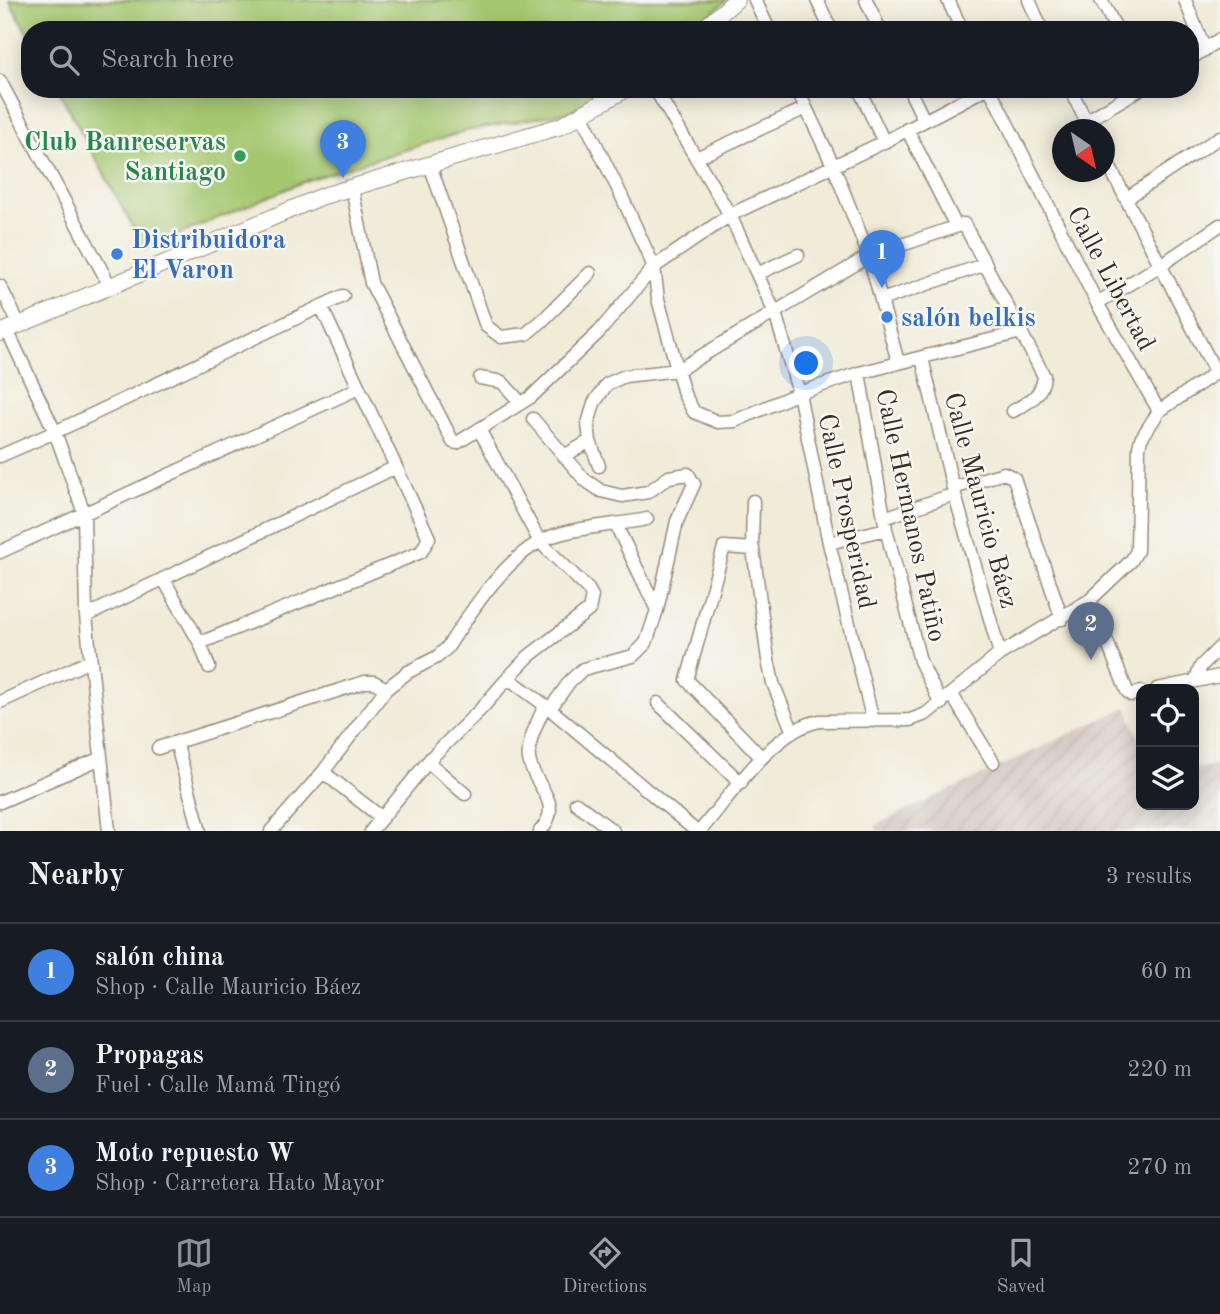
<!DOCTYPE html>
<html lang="en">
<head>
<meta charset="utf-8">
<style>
	:root { --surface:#171b24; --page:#242831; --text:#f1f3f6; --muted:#9ea1a6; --line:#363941; --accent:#8c9099 }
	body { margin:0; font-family:"Old Standard TT",serif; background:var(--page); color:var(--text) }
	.controls { position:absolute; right:21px; bottom:21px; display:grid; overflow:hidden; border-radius:14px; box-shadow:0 4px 18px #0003 }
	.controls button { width:63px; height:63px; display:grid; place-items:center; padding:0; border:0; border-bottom:2px solid var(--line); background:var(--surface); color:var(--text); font:35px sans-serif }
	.compass { position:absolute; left:1052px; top:119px; width:63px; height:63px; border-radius:50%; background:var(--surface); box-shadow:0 4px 18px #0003; rotate:146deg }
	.you { position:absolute; left:807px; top:364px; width:24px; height:24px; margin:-18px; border:5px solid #fff; border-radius:50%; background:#1a73e8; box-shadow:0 0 0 10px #1a73e833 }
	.badge { display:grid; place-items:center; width:46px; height:46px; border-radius:50%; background:var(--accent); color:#fff; font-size:23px; font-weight:700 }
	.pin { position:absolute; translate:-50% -58px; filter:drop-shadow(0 2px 4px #0008) }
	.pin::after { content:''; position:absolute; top:37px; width:24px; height:21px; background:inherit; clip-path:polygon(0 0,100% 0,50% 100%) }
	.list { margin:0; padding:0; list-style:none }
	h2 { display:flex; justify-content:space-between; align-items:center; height:91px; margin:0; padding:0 28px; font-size:30px }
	h2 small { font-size:23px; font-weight:400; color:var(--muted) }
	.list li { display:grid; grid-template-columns:46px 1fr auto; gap:21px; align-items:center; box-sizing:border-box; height:98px; padding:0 28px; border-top:2px solid var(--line) }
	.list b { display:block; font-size:26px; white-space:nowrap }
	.list p { margin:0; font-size:23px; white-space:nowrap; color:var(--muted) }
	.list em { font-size:23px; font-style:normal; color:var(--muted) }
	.icon { flex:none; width:38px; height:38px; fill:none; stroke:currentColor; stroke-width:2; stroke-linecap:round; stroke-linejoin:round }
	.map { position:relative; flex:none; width:1220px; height:831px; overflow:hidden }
	.search { position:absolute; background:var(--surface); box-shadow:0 4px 18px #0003; left:21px; right:21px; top:21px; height:77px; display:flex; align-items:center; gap:18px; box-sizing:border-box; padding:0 24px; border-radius:28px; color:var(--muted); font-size:26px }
	.sheet { height:385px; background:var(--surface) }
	nav { display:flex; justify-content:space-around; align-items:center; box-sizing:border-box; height:98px; border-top:2px solid var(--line); background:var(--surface); font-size:19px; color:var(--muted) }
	nav a { display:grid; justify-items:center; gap:4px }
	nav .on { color:var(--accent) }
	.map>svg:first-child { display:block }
	.industrial { fill:url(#industrial-furrows) }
	.pitch { fill:#a5c770; stroke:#707847; stroke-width:2 }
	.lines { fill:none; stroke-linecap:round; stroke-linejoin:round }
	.minor-casing { stroke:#968a7b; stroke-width:15 }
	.tertiary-casing { stroke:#968a7b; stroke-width:18 }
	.minor { stroke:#fff; stroke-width:12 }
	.tertiary { stroke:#fff; stroke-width:16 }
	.leisure-dot { fill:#2e9e5b; stroke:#f6f6f2; stroke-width:2.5 }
	.shop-dot { fill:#3f7fe0; stroke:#f6f6f2; stroke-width:2.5 }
	.labels { text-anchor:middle; stroke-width:5; stroke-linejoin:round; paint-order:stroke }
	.leisure-label { font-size:26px; font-weight:bold; fill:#27864d; stroke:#f6f6f2; text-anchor:end }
	.shop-label { font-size:26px; font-weight:bold; fill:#366cbe; stroke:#f6f6f2; text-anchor:start }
	.street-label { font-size:26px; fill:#3b2a1e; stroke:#f6f6f2 }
</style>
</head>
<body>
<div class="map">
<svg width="1220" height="831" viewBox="0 0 1220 831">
	<defs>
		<pattern id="industrial-furrows" width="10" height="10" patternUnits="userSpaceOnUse" patternTransform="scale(1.75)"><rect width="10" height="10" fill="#cec1ba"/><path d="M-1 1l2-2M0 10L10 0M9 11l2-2" fill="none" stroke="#b2a69f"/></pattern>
	</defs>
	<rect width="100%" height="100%" fill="#f6f6f2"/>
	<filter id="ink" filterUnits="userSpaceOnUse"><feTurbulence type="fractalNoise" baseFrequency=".0143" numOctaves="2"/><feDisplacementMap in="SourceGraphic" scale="14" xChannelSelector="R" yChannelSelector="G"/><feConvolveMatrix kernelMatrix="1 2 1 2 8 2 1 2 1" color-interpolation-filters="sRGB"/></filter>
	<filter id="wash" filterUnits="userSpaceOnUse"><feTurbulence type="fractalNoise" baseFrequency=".00686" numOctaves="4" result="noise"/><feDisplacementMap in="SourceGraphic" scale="28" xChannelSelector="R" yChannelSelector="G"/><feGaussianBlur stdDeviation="1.57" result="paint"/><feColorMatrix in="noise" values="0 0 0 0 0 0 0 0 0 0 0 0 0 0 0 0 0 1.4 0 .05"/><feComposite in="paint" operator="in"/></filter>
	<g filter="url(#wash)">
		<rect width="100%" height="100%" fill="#f1ebd8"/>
		<!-- industrial -->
		<path class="industrial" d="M1127 707 1141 743V805H1194V769L1220 764V831H877L875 825Z"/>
		<!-- pitch -->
		<path class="pitch" d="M9 0H727L692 30H30V38Z
			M58 89H610L568 112 466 131 308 180 145 249Z"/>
	</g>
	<g filter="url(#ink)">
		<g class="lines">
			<!-- minor casing -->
			<g class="minor-casing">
				<path id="minor" d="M755 0 769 30
					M817 0 831 30
					M866 0 880 30
					M948 0 962 30
					M1029 0 1042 30
					M1101 0 1117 30
					M1185 0 1205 50
					M1190 59 1220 39
					M0 81 110 286
					M655 89 730 215 775 313 799 393 829 543 873 721
					M797 89 833 165 869 256 898 362
					M859 89 884 142
					M909 89 924 120
					M990 89 1097 303 1159 411
					M1070 89 1091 130
					M581 114 622 197 654 267 658 299 684 394 694 412 718 422 735 421 799 393 859 373 1021 332
					M1086 121 1140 89
					M907 129 956 226
					M1104 156 1216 373
					M696 158 806 108
					M430 165 486 326 501 337 526 334 543 320 590 273
					M352 188 371 283 453 442 457 443 531 397 599 332 654 267 730 215 884 142 985 89
					M1127 198 1220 137
					M757 274 798 255
					M0 286 19 324
					M881 300 986 264
					M1097 303 1161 265 1220 225
					M922 358 953 488 1000 654
					M859 373 886 529 920 661 941 704
					M480 378 502 382 521 403
					M533 419 585 480 601 491 622 496 648 492 669 477 688 474 694 484 677 521 657 610 646 643 633 656 583 669 570 681 550 709
					M0 456 55 432 7 330
					M564 456 590 441
					M599 466 590 441 588 424 594 403 607 384 625 376 678 370 869 256 964 224 1044 376C1042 396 1029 402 1013 411
					M953 488 1004 473 1014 478 1062 619
					M884 518 955 494
					M616 525 657 610
					M829 543 886 529
					M752 548 753 501
					M0 552 359 388
					M164 580 200 643 209 667
					M1090 600 1127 691 1131 695 1141 692
					M86 616 396 467
					M200 643 421 552 429 538 321 306
					M508 678 550 709 696 831
					M1195 681 1201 666 1220 647
					M1157 689 1220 676
					M952 695 993 762
					M0 702 90 661
					M658 703 741 783
					M176 742 200 831
					M158 748 365 682H374L386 689
					M762 758 687 680 724 547 753 549 768 660 773 683 792 730
					M428 762 465 794
					M323 772 382 818
					M0 802 101 758
					M576 803 613 831
					M109 831 86 616 84 513 55 432 343 296
					M271 831 323 772 386 689 408 672 437 657 447 648C471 611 508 553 550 537 576 527 618 525 647 519
					M371 831 431 758 481 709 508 678 529 656 589 610 592 596 588 589 540 542 479 429
					M540 831C566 803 533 786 529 759 527 741 538 722 545 705
					M700 831C729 797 775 728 820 721L910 720 926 714 1000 654 1090 600 1131 561 1137 551 1139 447 1141 439 1159 411 1220 370"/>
			</g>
			<!-- tertiary casing -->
			<g class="tertiary-casing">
				<path id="tertiary" d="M702 30 736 0
					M0 333 323 196 561 126 626 89"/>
			</g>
			<!-- minor -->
			<use href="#minor" class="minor"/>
			<!-- tertiary -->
			<use href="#tertiary" class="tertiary"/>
		</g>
	</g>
	<!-- markers -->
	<circle class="leisure-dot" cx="240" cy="156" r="7"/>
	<g class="shop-dot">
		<circle cx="117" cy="254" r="7"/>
		<circle cx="887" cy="317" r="7"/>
	</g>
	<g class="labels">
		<!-- leisure labels -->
		<g class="leisure-label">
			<text x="226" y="150">Club Banreservas<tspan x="226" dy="30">Santiago</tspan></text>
		</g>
		<!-- shop labels -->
		<g class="shop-label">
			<text x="131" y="248">Distribuidora<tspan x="131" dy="30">El Varon</tspan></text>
			<text x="901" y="326">salón belkis</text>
		</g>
		<!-- street labels -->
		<g class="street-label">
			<text transform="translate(1112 278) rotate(62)" y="9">Calle Libertad</text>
			<text transform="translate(982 500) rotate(75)" y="9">Calle Mauricio Báez</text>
			<text transform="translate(848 511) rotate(78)" y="9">Calle Prosperidad</text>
			<text transform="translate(912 515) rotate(78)" y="9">Calle Hermanos Patiño</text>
		</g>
	</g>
</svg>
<div class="controls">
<button><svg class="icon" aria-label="locate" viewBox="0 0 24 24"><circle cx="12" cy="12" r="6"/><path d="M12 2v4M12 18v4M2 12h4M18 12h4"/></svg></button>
<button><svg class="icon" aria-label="layers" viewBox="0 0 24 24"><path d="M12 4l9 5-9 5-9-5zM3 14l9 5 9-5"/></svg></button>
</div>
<svg class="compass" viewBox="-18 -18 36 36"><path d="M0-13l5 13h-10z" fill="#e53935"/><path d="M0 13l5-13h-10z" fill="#9ea1a6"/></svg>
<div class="you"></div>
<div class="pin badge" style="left:882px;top:288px;background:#3f7fe0">1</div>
<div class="pin badge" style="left:1091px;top:660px;background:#5c6f8a">2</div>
<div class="pin badge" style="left:343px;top:178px;background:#3f7fe0">3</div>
<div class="search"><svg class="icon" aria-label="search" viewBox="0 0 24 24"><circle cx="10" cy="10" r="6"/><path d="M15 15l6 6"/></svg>Search here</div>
</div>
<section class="sheet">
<h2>Nearby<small>3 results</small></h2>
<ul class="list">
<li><span class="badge" style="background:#3f7fe0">1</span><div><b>salón china</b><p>Shop · Calle Mauricio Báez</p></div><em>60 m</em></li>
<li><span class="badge" style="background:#5c6f8a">2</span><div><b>Propagas</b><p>Fuel · Calle Mamá Tingó</p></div><em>220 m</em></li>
<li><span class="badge" style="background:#3f7fe0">3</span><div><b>Moto repuesto W</b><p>Shop · Carretera Hato Mayor</p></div><em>270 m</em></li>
</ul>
</section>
<nav>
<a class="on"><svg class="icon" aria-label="map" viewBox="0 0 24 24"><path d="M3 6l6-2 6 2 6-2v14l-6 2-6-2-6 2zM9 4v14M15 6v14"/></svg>Map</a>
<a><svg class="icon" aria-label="directions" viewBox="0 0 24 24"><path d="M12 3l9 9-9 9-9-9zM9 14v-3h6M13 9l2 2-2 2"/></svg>Directions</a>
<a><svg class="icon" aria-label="saved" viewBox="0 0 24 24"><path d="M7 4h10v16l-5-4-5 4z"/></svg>Saved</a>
</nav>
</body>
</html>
